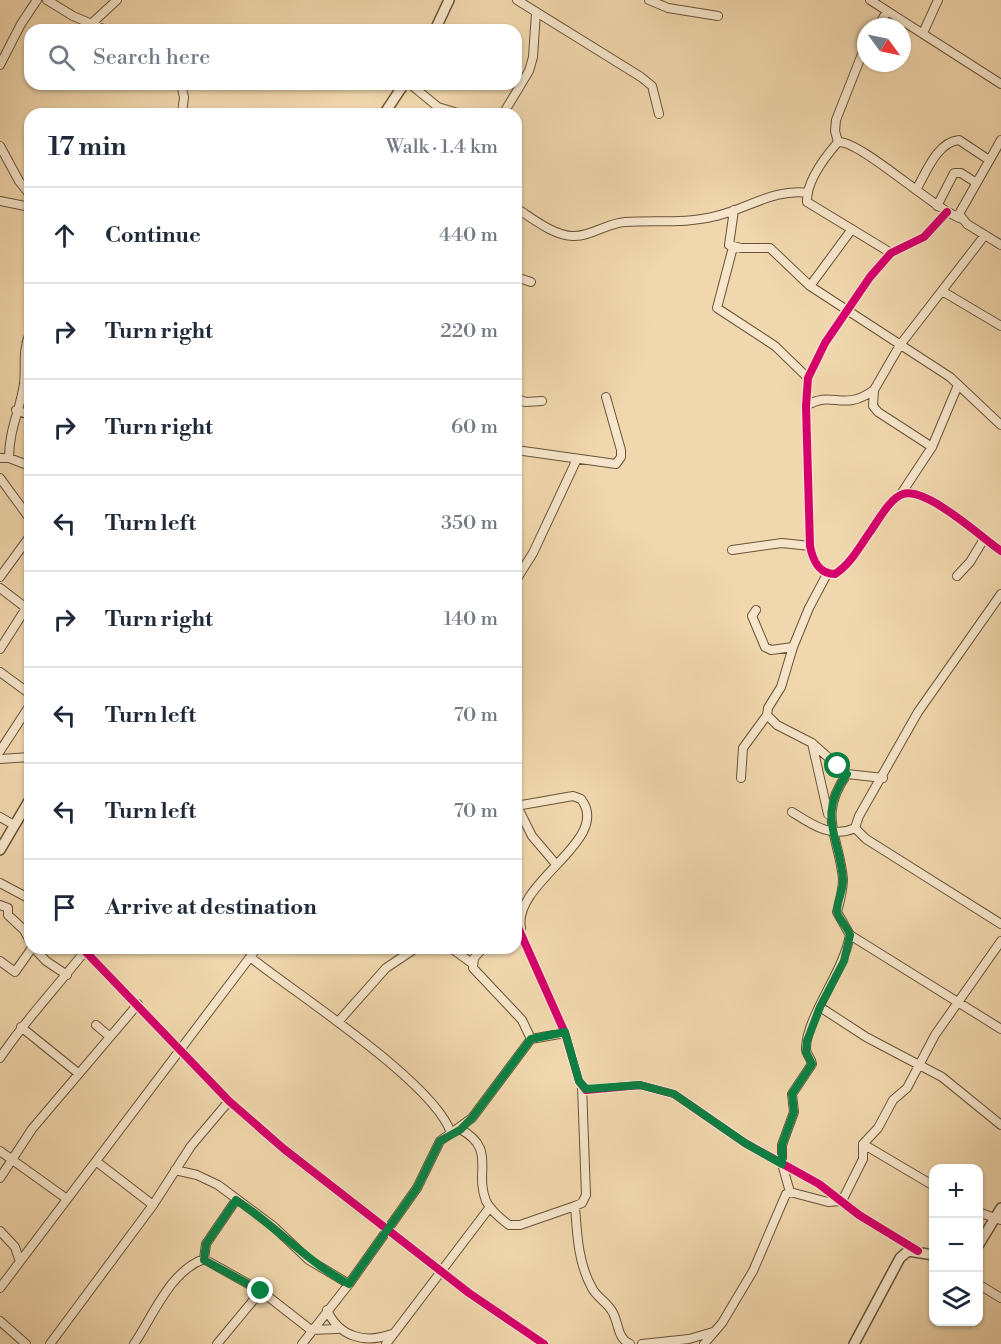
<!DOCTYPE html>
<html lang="en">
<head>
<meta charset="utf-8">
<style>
	:root { --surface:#fff; --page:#f2f2f3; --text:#1f2937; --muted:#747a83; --line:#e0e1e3 }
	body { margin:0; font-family:"Libre Bodoni",serif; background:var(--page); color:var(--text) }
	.controls { position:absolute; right:18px; bottom:18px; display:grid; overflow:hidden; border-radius:12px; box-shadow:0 2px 4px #0004 }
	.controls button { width:54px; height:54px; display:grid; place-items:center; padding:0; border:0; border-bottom:2px solid var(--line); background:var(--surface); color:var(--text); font:30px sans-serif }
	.compass { position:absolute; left:857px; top:18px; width:54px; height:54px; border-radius:50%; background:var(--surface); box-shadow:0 2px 4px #0004; rotate:123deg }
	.stop { position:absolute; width:18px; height:18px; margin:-14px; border:4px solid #0b8043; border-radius:50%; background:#fff }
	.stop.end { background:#0b8043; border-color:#fff; box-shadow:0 2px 6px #0008 }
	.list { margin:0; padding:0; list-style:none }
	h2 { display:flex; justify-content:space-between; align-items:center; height:78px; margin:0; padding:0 24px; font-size:26px }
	h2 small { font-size:20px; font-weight:400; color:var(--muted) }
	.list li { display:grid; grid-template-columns:39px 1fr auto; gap:18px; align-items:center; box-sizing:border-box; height:96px; padding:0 24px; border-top:2px solid var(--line) }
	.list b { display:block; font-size:22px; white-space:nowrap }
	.list em { font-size:20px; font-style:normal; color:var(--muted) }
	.icon { flex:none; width:33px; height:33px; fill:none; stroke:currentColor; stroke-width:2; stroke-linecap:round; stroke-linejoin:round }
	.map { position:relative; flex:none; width:1001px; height:1344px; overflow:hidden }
	.search { position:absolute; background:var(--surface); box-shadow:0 2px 4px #0004; left:24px; top:24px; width:498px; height:66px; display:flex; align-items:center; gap:15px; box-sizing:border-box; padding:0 21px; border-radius:18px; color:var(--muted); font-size:22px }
	.panel { position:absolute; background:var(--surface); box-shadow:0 2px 4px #0004; left:24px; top:108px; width:498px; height:846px; border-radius:18px }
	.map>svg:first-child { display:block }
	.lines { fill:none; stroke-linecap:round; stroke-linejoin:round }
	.minor-casing { stroke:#685337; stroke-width:10 }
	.tertiary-casing { stroke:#685337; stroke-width:12 }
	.minor { stroke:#f6e5ca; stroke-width:8 }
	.tertiary { stroke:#f6e5ca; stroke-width:9 }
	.cycleway-casing { stroke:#f6e5ca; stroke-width:11 }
	.cycleway { stroke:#d6006c; stroke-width:8 }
	.route { stroke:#0b8043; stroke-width:8 }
</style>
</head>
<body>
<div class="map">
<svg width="1001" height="1344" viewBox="0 0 1001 1344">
	<rect width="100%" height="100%" fill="#f1d7ad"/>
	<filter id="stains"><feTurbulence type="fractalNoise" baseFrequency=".00333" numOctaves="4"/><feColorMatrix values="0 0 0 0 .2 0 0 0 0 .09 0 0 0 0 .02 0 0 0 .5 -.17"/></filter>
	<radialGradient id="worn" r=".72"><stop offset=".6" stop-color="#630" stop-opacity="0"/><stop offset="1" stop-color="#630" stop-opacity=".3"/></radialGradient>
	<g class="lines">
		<!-- minor casing -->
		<g class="minor-casing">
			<path id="minor" d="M47 0 73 16 106 30
				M517 0 641 77 652 86 659 114
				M649 0 668 8 718 16
				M870 0 1001 84
				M91 24 117 0
				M878 27 887 11
				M923 33 938 0
				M0 65 21 24 37 0
				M181 84 184 97 182 114
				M410 84 438 107 461 114
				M503 114 529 71 533 57 536 13
				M1001 140 959 214 967 224 1001 245
				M838 142 835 131 836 120 866 44
				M0 146 19 181 30 195
				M916 190C926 173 937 142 959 140L989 160
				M0 201 30 207
				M937 206 954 173H961L975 182
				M516 208C532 218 554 236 573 236 590 237 607 223 625 222 655 220 686 224 716 216 747 209 775 188 808 193
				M734 210 729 245 741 248H770L810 286 950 377 1001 425
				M947 212 924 237 891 253 870 277 825 343 808 378 806 406 810 546C813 561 819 574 835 574 850 565 860 546 870 532 878 521 890 498 903 494 927 487 981 537 1001 551
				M733 247 717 308 775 346 808 378
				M891 253 807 202C806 181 825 157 838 142 860 140 933 209 962 219
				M516 277 531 282
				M810 286 852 229
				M942 291 1001 326
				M516 398 525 402 542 401
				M806 406C833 389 842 413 874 390
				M16 410 30 415
				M932 447 878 412 873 406 874 390 900 345 985 235
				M516 450 616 464 621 457V450L606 397
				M0 458H9L30 466
				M9 458C9 429 20 411 24 384 26 367 22 350 30 333
				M0 478 30 519
				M901 494 932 447 958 385
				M732 550 782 543 810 546
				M827 574 809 608 793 647 781 687 768 708 767 715 777 725 812 743 847 774
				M957 576 970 562 984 539
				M0 577 30 536
				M516 580 533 553 577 459
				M0 588 30 611
				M1001 594 918 712 859 816 855 828 866 839 1001 924
				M756 610 752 616 765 647 771 650 793 647
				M0 649 30 602
				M0 672 30 694
				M812 743 828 814
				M0 751 30 705
				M0 759 30 757
				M741 778 743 748 767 715
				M516 804 532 836 555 863
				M516 806 573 796 581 799C613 840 512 882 521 928
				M792 812C811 824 832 839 855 828
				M0 817 14 825
				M0 883 30 899
				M0 905 8 908V915L24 930 30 941
				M516 923 565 1033 579 1081 586 1090 640 1085 674 1094 745 1143 819 1184 859 1215 918 1251
				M850 935 1001 1029
				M34 948 46 961 67 975
				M82 948 229 1101 284 1149 469 1293 544 1344
				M451 948 473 964
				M250 957C296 994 434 1082 451 1133
				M0 961 15 972 32 948
				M820 1007 866 1037 942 1077 1001 1125
				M338 1022 386 968 416 948
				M96 1025 109 1036
				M21 1027 78 1073
				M531 1039 565 1033
				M0 1058C25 1020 57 987 85 951
				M460 1129C497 1149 474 1171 486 1201 491 1211 501 1219 509 1225H520L575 1206 582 1203 586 1195 582 1086
				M863 1144 934 1186
				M0 1151 67 1199
				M97 1162 153 1205
				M175 1170 197 1175 218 1185 273 1226 309 1260 349 1284
				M0 1178 32 1129 138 1004
				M790 1192 782 1164V1145L794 1112 792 1094 812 1064C811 1057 805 1054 806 1047 808 1014 843 973 850 935L837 912C840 901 843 890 843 879 839 836 817 816 847 774L883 778
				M575 1206C577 1234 578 1263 592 1288 597 1298 608 1302 613 1313 619 1324 617 1338 630 1344
				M978 1212 1001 1220
				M0 1231 15 1247 19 1259
				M204 1259 206 1244 236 1200
				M978 1284 1001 1298
				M0 1288 257 948
				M327 1310C339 1337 365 1344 392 1334
				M0 1321 26 1344
				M50 1344 153 1205 191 1146 229 1101
				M134 1344C153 1316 170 1271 204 1259L261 1291 311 1330 337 1329
				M217 1344 261 1291
				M302 1344 349 1284 417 1188 440 1141 472 1118 531 1039 522 1020 473 968 474 958 483 948
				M386 1344 490 1207
				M642 1344 689 1339 713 1332
				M704 1344 722 1323 753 1271 786 1194 790 1192 828 1202 842 1201 863 1159V1144L878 1128 893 1100 907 1088 935 1035 1001 941"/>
		</g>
		<!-- tertiary casing -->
		<g class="tertiary-casing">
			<path id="tertiary" d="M435 30 449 0
				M384 114 404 84
				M0 850 30 799
				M978 1246 1001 1208
				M854 1344 900 1258 908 1251 934 1255"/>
		</g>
		<!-- minor -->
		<use href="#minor" class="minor"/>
		<!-- tertiary -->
		<use href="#tertiary" class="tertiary"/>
		<!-- cycleway casing -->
		<g class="cycleway-casing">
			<path id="cycleway" d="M947 212 924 237 891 253 870 277 825 343 808 378 806 406 810 546C813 561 819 574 835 574 850 565 860 546 870 532 878 521 890 498 903 494 927 487 981 537 1001 551
				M516 923 565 1033 579 1081 586 1090 640 1085 674 1094 745 1143 819 1184 859 1215 918 1251
				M82 948 229 1101 284 1149 469 1293 544 1344"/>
		</g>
		<!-- cycleway -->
		<use href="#cycleway" class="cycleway"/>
	</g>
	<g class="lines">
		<!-- route -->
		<path class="route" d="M261 1291 204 1260 206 1244 236 1200C276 1226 307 1262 349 1284L417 1188 440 1141 460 1130 472 1118 531 1039 565 1032 579 1081 586 1089 640 1085 674 1094 745 1143 782 1164V1145L794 1112 792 1094 812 1064 806 1052 807 1041 820 1007 844 961 850 935C848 927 837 918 837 911 837 901 843 891 843 880 840 836 816 817 847 774L838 766"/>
	</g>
	<rect width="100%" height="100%" filter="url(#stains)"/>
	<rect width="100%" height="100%" fill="url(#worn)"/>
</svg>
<div class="controls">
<button>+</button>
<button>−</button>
<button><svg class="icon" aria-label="layers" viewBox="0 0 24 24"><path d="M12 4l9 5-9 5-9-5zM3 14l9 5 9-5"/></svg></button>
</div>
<svg class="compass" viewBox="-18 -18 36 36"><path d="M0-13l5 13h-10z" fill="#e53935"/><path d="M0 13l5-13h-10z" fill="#747a83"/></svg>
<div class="stop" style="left:838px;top:766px"></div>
<div class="stop end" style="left:261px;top:1291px"></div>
<div class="search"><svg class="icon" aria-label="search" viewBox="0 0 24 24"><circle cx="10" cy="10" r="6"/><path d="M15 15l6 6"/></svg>Search here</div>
<section class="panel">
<h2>17 min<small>Walk · 1.4 km</small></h2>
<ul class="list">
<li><svg class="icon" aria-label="ahead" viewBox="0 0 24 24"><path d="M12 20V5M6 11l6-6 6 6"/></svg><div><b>Continue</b></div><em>440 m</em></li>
<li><svg class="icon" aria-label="right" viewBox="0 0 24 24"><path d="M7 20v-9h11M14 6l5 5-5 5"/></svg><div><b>Turn right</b></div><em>220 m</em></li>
<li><svg class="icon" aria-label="right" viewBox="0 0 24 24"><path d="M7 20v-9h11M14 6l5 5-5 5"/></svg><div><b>Turn right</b></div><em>60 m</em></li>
<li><svg class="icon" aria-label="left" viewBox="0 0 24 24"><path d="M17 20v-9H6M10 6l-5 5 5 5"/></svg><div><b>Turn left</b></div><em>350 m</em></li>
<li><svg class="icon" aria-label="right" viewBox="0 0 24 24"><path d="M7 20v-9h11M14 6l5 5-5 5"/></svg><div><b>Turn right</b></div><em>140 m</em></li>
<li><svg class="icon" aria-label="left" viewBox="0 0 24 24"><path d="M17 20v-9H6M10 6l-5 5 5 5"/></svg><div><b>Turn left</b></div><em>70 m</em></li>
<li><svg class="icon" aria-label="left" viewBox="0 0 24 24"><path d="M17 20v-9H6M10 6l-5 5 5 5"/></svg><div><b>Turn left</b></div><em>70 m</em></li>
<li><svg class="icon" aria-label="arrive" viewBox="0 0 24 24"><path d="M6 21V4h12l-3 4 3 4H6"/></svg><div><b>Arrive at destination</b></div></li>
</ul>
</section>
</div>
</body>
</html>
